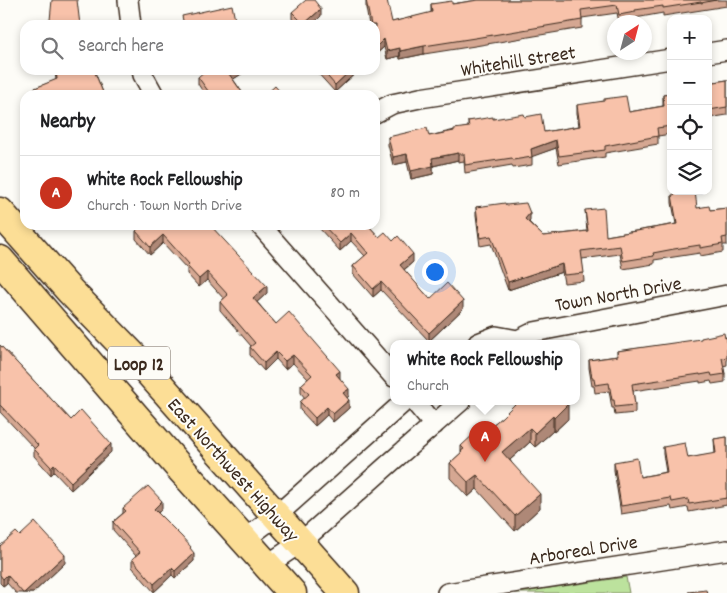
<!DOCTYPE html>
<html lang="en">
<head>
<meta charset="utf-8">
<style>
	:root { --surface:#fff; --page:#f6f6f6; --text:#202124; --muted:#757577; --line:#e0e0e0; --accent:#c8321e }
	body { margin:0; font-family:Dekko,sans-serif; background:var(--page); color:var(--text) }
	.controls { position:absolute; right:15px; top:15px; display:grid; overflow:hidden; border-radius:10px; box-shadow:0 2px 8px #0003 }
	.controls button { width:45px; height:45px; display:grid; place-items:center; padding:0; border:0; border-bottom:1px solid var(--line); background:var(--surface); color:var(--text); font:25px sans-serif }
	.compass { position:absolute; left:607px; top:15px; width:45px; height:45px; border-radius:50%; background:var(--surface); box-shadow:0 2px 8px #0003; rotate:36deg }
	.you { position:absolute; left:434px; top:271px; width:18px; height:18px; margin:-12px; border:4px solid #fff; border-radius:50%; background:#1a73e8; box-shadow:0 0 0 8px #1a73e833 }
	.badge { display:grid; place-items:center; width:32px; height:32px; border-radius:50%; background:var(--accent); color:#fff; font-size:16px; font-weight:700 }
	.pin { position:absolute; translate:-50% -41px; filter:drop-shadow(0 1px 2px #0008) }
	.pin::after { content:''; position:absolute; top:26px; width:18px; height:15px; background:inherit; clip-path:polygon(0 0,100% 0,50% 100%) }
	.popup { position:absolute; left:390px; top:340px; width:190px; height:65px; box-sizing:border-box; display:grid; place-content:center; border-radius:10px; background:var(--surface); filter:drop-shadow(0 1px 4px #0005); font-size:16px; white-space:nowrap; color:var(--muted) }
	.popup b { font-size:19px; color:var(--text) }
	.popup::after { content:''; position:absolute; left:50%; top:100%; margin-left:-10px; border:10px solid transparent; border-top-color:var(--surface) }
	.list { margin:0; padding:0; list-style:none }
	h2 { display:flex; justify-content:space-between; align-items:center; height:65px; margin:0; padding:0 20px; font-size:21px }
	h2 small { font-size:16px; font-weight:400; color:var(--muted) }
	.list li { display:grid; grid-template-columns:32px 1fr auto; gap:15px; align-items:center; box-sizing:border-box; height:75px; padding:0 20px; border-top:1px solid var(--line) }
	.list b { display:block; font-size:19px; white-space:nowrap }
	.list p { margin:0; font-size:16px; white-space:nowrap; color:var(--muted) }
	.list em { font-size:16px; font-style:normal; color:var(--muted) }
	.icon { flex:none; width:28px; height:28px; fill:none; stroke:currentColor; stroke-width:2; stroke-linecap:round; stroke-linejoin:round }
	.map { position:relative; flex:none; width:727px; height:593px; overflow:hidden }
	.search { position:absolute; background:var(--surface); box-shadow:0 2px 8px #0003; left:20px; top:20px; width:360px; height:55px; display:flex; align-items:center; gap:12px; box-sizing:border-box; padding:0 18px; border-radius:15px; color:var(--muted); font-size:19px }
	.panel { position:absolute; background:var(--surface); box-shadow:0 2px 8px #0003; left:20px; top:90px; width:360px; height:140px; border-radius:15px }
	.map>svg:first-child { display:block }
	.green { fill:#bce29d; stroke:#7c865e }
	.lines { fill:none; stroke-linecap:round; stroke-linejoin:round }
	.minor-casing { stroke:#3b2a1e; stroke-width:22 }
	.primary-casing { stroke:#3b2a1e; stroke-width:31 }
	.minor { stroke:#fdfcf7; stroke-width:19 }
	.primary { stroke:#fcde96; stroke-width:28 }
	.wall { fill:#d5a792; stroke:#3b2a1e }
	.shaded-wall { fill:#ae8877; stroke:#3b2a1e }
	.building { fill:#f8c2aa; stroke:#3b2a1e }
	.labels { text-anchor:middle; stroke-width:4; stroke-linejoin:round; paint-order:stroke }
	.shield { fill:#fdfcf7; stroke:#75695f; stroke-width:1 }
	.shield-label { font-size:19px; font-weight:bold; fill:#3b2a1e }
	.street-label { font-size:20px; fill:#3b2a1e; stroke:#fdfcf7 }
</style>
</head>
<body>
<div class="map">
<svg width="727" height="593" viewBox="0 0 727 593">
	<rect width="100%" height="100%" fill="#fdfcf7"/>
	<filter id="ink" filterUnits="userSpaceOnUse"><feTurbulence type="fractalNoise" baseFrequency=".02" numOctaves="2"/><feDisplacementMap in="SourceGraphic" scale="10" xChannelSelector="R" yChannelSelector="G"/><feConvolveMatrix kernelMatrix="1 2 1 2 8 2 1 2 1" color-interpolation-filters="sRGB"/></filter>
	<g filter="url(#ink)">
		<!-- green -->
		<path class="green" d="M626 577 629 593H515Z"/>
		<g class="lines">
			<!-- minor casing -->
			<g class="minor-casing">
				<path id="minor" d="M128 0 131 25
					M708 53 727 50
					M142 70 143 75 154 95
					M375 113 392 104 420 98 671 59
					M260 225 394 377
					M478 343 496 336 518 340
					M516 343 518 340 534 332 727 295
					M414 401 434 425
					M244 540 276 516 405 401
					M267 565 300 543 390 463 461 401
					M447 593 727 550"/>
			</g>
			<!-- primary casing -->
			<g class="primary-casing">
				<path id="primary" d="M0 212 70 291 143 366 345 593
					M0 260 179 467 292 593"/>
			</g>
			<!-- minor -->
			<use href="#minor" class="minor"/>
			<!-- primary -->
			<use href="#primary" class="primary"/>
		</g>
		<!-- wall -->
		<path class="wall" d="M366 0 392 22 431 13V4H452L478 0H727V6L663 16V13L635 18V20L619 22 617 13 582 18V28L475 46 424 54 400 59V56L387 59 384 47 376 54 375 49V25H369L366 8Z
			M292 12 321 16 312 25H298L292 19Z
			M55 70H94L104 95H35V88L56 80Z
			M243 70V73L233 79 244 95H205L198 84V77Z
			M315 70H359L335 92Z
			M727 80V115L709 118V121H708V83Z
			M671 94V134L658 136V144L605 153V157L559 164 556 148 532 156V165L513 168 512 165 465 173 464 161 458 162V160L433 166V174L411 179 407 162 393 165 388 145V137L429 136 468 127V121L525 117 544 132 579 126 577 113V105L629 112 663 106V95Z
			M672 195 697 208 710 210 727 208V245H723V252L700 256V253L674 257 654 260V264L623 269 620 254 582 259 584 281 564 283 562 272 508 290 491 244 480 246 476 215V207L506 205 530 221 529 222 543 236 587 231 585 210 606 236 676 224 672 203Z
			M211 225V226L267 293 257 302 276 324 340 379 349 396 347 398 349 408 333 422 327 415 315 426 300 410V402L305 398 301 393V385L308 379 293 363 285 369 276 359 264 371 250 355V347L251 346 220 310V302L224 299 207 280 199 287 187 274V269L163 243 150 255 136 239V231Z
			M319 225H368L379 237 393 241 413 262 404 270 430 299 463 309 429 341 381 290 373 297 353 274V266L365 256 351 241 340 251 319 228Z
			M727 337V365L723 366 725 374V382L712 384 711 381 700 383V381L633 391 635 405V413L615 415 614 408H612L609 391 595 393 594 386H592L589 368V360L617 356V351Z
			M0 345 71 420 111 452 71 490 54 472 51 475 34 456V448L0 412Z
			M518 401 568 419 554 432 553 431 535 447 530 442 510 460 540 508 515 531 477 489 468 497 450 478V463L461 453V446L479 436 502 417Z
			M727 437V505L689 512 688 507 672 510 671 506 621 514 614 470V462L640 477 666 472 663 454V447L688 458 715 454 714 439Z
			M123 508 162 509 158 513 191 550 194 561 175 578 172 575 154 592 132 567V559L136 556 113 530V522L123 513Z
			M20 536 65 563 33 593H16L7 583 3 586 0 583V546Z"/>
		<!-- shaded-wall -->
		<path class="shaded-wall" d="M321 9V16L312 25H304V24Z
			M384 39V47L376 54V47Z
			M424 46V54L400 59V51Z
			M400 48V56L387 59V51Z
			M235 70H243V73L229 82V74Z
			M351 70H359L335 92V85Z
			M556 140V148L531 157V149Z
			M458 153V160L433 166V174L411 179V171L432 158Z
			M407 154V162L393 165V157Z
			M530 213V221L525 226V219Z
			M351 233V241L340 251V243Z
			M163 235V243L150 255V247Z
			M413 254V262L400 273V265Z
			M562 264V272L508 290V282Z
			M207 272V280L199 287V279Z
			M381 282V290L373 297V289Z
			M267 286V293L253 306V298Z
			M463 301V309L429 341V333Z
			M276 352V359L264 371V363Z
			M293 355V363L285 369V361Z
			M340 371V379L336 374Z
			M349 389V396L343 401V393Z
			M349 400V408L333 422V414Z
			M568 404V419L554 432V418Z
			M327 407V415L315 426V418Z
			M553 416V431L535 447V433Z
			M530 428V442L502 467V452Z
			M111 444V452L71 490V482Z
			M54 464V472L51 475V467Z
			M477 475V489L468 497V482Z
			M540 494V508L515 531V516Z
			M162 501V509L154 516V509Z
			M194 553V561L175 578V571Z
			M65 555V563L33 593H24Z
			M172 568V575L154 592V584Z
			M7 575V583L3 586V579Z"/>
		<!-- building -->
		<path class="building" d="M52 0H77L80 25H31L30 23 50 20Z
			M306 0H314L321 9 304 24 292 12Z
			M366 0H387L392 22 432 12 431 4 452 1V4L478 0H716L701 3V2L663 8V6L635 10V12L619 15 617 5 581 10 582 20 475 38 424 46 400 51V48L387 51 384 39 376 47 375 42V25H371Z
			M232 5 236 25H184L182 16Z
			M56 70H94L104 95H38L35 88 57 79Z
			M206 70H235L229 74 244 95H211L198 77Z
			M322 70H351L335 85Z
			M727 80V107L709 110V113H708V83Z
			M275 86 283 95H265Z
			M671 94V126L657 128 658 136 605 146V150L559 156 556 140 531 149 532 157 513 160 512 158 465 165 464 154H458V153L432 158 433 166 411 171 407 154 393 157 388 137 427 128 429 136 454 131V129L469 127 468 121 493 117V119L524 114 525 117 541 114 544 132 580 126 577 105 604 101V99L626 96 629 112 664 106 663 95Z
			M692 191H695L697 208 709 206 710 210 727 208V237L722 238 723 244 700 248V245L674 249 653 253 654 256 623 261 620 246 581 251 584 273 564 275 562 264 508 282 491 236 480 238 476 207 505 203 506 205 526 203 530 213 525 219 543 236 588 231 585 210 604 208 606 236 677 224 672 195Z
			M142 225H210L267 286 253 298 276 324 289 312 340 371 336 374 349 389 343 393 349 400 333 414 327 407 315 418 300 402 309 394 301 385 312 375 293 355 285 361 276 352 264 363 250 347 255 343 220 302 228 295 207 272 199 279 187 266 189 264 163 235 150 247 136 231Z
			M323 225H368L379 237 385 232 393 241 398 236 413 254 400 265 430 299 447 283 463 301 429 333 381 282 373 289 353 266 368 253 351 233 340 243Z
			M724 333 725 338 727 337V357L722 358 725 374 712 376 711 373 700 375V374L632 384 635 405 615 407 614 400H612L609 383 595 385 594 378H592L589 360 618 356 617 351 701 339V338Z
			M0 345 71 420 81 410 111 444 71 482 54 464 51 467 34 449 38 445 0 405Z
			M518 401H565L568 404 554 418 553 416 535 433 530 428 502 452 540 494 515 516 477 475 468 482 450 463 462 452 461 451 464 449 461 446 476 432 479 436 502 417Z
			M727 437V498L689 504 688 499 672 502 671 498 621 506 614 462 637 458 640 477 667 472 663 447 685 443 688 458 716 453 714 439Z
			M148 486 162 501 154 509 182 537 191 547 190 548 194 553 175 571 172 568 154 584 132 559 140 552 113 522 126 511 123 508Z
			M35 522 65 555 24 593H23L7 575 3 579 0 575V546L16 532 20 536Z
			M706 590 707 593H689L688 592Z"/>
	</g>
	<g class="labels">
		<!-- shield labels -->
		<rect class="shield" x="108" y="346.5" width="62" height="33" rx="4"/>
		<g class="shield-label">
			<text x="139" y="370">Loop 12</text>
		</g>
		<!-- street labels -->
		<g class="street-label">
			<text transform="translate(518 60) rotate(-9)" y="7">Whitehill Street</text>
			<text transform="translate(618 293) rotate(-10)" y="7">Town North Drive</text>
			<text transform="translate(234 469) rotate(48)" y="7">East Northwest Highway</text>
			<text transform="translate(583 549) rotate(-9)" y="7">Arboreal Drive</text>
		</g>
	</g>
</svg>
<div class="controls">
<button>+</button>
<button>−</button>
<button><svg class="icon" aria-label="locate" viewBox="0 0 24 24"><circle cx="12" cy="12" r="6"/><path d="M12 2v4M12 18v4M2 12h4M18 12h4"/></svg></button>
<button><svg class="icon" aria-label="layers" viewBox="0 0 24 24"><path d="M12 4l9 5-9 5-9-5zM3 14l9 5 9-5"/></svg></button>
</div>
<svg class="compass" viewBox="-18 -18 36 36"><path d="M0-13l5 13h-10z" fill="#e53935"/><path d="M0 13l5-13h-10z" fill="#757577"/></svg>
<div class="you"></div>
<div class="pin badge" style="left:485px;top:462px">A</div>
<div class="popup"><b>White Rock Fellowship</b>Church</div>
<div class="search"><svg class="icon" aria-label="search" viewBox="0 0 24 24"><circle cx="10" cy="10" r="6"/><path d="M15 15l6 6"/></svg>Search here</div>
<section class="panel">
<h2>Nearby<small></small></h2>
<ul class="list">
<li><span class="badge">A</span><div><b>White Rock Fellowship</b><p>Church · Town North Drive</p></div><em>80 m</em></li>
</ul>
</section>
</div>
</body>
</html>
